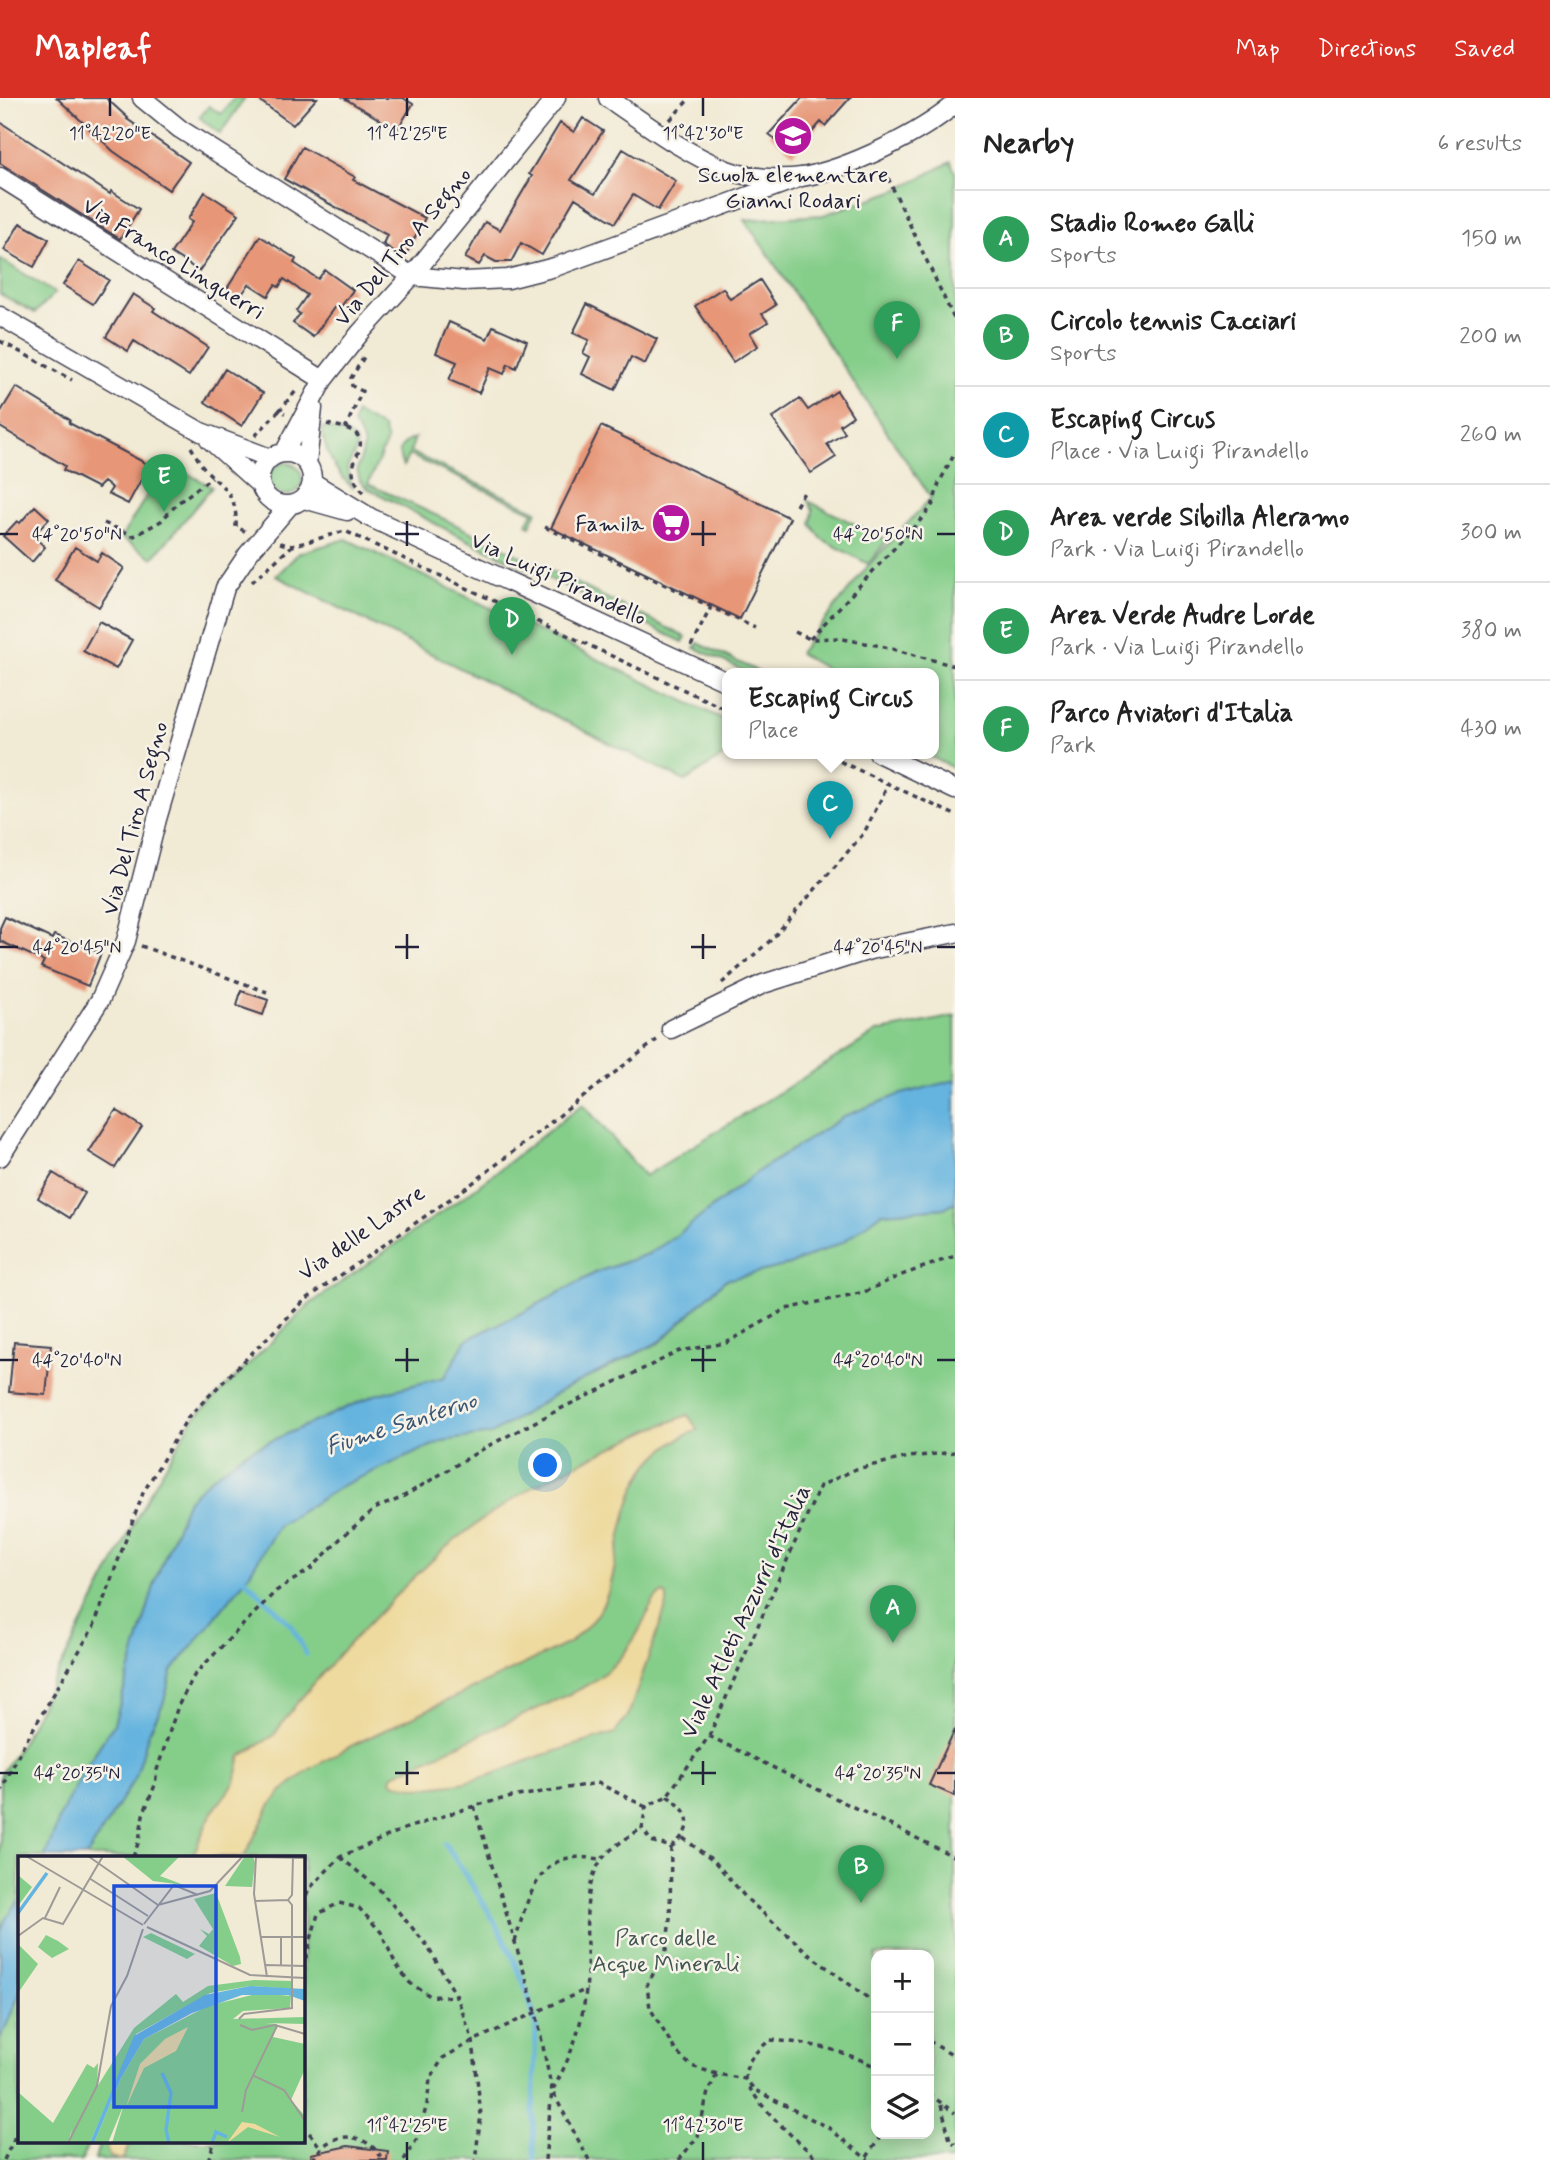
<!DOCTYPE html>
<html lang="en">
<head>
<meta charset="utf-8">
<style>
	:root { --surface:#fff; --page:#f6f6f6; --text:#222; --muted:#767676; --line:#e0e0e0; --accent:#d93025 }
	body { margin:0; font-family:Mynerve,sans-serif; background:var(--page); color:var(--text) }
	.controls { position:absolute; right:21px; bottom:21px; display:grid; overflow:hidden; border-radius:14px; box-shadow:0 4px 18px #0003 }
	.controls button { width:63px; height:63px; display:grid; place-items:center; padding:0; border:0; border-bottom:2px solid var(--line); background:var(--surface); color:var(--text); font:35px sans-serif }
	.you { position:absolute; left:546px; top:1368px; width:24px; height:24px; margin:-18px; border:5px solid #fff; border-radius:50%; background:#1a73e8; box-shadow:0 0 0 10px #1a73e833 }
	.badge { display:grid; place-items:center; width:46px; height:46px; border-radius:50%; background:var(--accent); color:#fff; font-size:23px; font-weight:700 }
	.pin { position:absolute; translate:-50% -58px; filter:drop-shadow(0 2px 4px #0008) }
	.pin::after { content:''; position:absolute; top:37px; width:24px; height:21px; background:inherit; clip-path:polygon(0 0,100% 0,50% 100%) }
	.popup { position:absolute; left:722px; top:570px; width:217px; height:91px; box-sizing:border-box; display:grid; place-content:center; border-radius:14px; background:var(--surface); filter:drop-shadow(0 2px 5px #0005); font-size:23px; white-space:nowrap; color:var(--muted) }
	.popup b { font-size:26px; color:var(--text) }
	.popup::after { content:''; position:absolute; left:50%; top:100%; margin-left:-14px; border:14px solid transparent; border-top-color:var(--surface) }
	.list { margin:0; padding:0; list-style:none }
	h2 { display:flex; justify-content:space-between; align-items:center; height:91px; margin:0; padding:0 28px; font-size:30px }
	h2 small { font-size:23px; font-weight:400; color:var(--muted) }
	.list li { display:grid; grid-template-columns:46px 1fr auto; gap:21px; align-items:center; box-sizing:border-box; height:98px; padding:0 28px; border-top:2px solid var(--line) }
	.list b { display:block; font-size:26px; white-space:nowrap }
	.list p { margin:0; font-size:23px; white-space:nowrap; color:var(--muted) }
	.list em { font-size:23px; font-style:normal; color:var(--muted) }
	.icon { flex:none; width:38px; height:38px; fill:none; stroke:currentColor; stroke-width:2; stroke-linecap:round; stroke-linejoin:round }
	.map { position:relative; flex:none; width:955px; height:2062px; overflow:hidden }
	header { display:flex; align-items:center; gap:42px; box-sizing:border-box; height:98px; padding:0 35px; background:var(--accent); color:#fff }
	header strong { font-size:33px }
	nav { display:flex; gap:38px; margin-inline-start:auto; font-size:24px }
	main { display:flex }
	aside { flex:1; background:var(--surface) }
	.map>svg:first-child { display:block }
	.green { fill:#85ce8a; stroke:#547862; stroke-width:2; fill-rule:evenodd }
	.sand { fill:#eeda9e; stroke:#887e6c; stroke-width:2 }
	.water { fill:#65b4df; stroke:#446b8d; stroke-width:2 }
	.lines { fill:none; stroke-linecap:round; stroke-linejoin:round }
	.stream { stroke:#65b4df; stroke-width:5 }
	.building { fill:#e79778 }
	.minor-casing { stroke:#414052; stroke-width:21 }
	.path { stroke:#414052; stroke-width:3.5; stroke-dasharray:5 5; stroke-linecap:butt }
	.minor { stroke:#fff; stroke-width:18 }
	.ticks { fill:none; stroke:#22223b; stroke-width:2.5 }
	.labels { text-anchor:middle; stroke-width:5; stroke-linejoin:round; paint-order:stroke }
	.poi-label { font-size:23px; fill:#22223b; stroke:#f7f3e8 }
	.street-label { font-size:23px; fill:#22223b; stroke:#f7f3e8 }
	.park-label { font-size:23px; fill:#405653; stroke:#f7f3e8 }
	.water-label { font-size:24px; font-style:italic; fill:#395574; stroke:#f7f3e8 }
	.inset-river { fill:none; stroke:#65b4df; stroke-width:3.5 }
	.inset-road { fill:none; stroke:#9e9a97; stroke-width:2 }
	.view { fill:#1d4ed8; fill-opacity:0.15; stroke:#1d4ed8; stroke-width:3.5 }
	.inset-edge { fill:none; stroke:#22223b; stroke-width:3.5 }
	.ticks-label { font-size:18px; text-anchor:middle; fill:#22223b; stroke:#f7f3e8; stroke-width:5; stroke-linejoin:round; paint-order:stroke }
</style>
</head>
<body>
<header>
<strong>Mapleaf</strong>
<nav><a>Map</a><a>Directions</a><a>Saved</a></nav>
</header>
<main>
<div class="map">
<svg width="955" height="2062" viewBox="0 0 955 2062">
	<rect width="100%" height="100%" fill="#f7f3e8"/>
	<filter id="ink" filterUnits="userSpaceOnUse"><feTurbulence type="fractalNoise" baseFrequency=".0143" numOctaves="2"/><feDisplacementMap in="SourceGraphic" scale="14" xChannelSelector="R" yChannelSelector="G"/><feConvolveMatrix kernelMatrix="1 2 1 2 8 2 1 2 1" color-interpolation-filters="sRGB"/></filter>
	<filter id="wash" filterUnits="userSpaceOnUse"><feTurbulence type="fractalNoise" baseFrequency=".00686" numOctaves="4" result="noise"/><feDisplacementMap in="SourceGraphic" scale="28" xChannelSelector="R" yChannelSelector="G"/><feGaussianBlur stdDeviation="1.57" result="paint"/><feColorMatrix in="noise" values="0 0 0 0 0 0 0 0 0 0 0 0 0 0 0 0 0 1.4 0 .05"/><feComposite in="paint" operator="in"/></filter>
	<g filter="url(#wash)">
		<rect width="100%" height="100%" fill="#f1ead4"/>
		<!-- green -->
		<path class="green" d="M234 0H245L220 36 199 19 209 8 221 16Z
			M951 64 955 74V671L924 655H933V575H833L799 555 867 469 931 400 745 122 823 117 897 92Z
			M0 161 55 195 35 215 0 196Z
			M356 315 383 330 387 343 368 386 444 421 686 539 683 544 461 439 367 390 360 383 357 371C365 350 368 346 353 326Z
			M322 329C333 332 364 336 355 354 353 360 349 364 347 370L352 389C336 376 323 350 322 329Z
			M415 340 410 354 537 413 530 428 527 426 533 414 409 357 403 368C396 354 400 345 415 340Z
			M167 364 212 389 153 460 121 440Z
			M270 381a16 16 0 1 1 32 0a16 16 0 1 1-32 0Z
			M808 403 887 442 868 466 822 441 811 426 813 412Z
			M346 441 727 623 728 655 685 683 276 478 299 455Z
			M698 545 761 575H749L695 550Z
			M955 918V982L847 1017 760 1072 675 1139 648 1156 597 1174 524 1214 466 1242 445 1279 375 1297 246 1354 210 1381 188 1402 157 1478 114 1626 85 1670 61 1716 45 1759H19V1802L5 1822 0 1833V1678L21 1646 148 1398 193 1321 310 1206 473 1092 583 1006 645 1078 877 934Z
			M955 1104V2062H95L100 2043H303V1759H86L136 1678 149 1634 163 1606 172 1573 247 1480 278 1428 343 1387 442 1343 491 1336 564 1291 661 1244 725 1182 789 1167 843 1144 882 1115 944 1110ZM876 1857H929V2036H876Z
			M19 1897V2043H89L82 2062H0V1942Z"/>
		<!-- sand -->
		<path class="sand" d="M688 1317 698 1332C635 1356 628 1403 616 1462 613 1477 611 1491 604 1504 596 1521 583 1533 569 1545L353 1647 310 1671 282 1693 270 1708 244 1759H192L211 1716 235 1684 241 1658 273 1638 297 1605 340 1555 408 1485 444 1451 480 1423 534 1388 575 1367 649 1332Z
			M662 1495 667 1498V1506L628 1618 615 1635 540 1658 491 1677 461 1685 419 1690 393 1685 391 1681 393 1677 580 1591C610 1575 626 1557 642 1527 648 1516 651 1501 662 1495Z
			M106 2043H131L124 2059 121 2062 110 2059 107 2053Z"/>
		<!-- water -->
		<path class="water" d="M955 982V1104L944 1110 882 1115 843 1144 789 1167 725 1182 661 1243 564 1291 491 1336 442 1343 343 1387 278 1428 247 1480 172 1573 163 1606 149 1634 136 1678 86 1759H45L61 1716 85 1670 114 1626 157 1478 188 1402 210 1381 246 1354 375 1297 445 1279 466 1242 524 1214 597 1174 648 1156 675 1139 760 1072 847 1017 898 997Z
			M19 1802V1897L0 1942V1833L5 1822Z"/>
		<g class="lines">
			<!-- stream -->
			<path class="stream" d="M242 1478 292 1528 306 1556
				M445 1746C482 1801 524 1863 536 1930L533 2013 534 2062"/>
		</g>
		<g id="blocks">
			<!-- building -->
			<path class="building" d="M57 0H106L128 20 127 21 189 64 169 92 113 53Z
				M256 0H317L293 27Z
				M344 0H403L413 6 397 32Z
				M802 0H850L825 28 821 24 793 56 769 36Z
				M583 20 603 33 571 82 595 96 623 51 676 83 658 112 633 97 615 125 575 100 542 157 521 145 511 164H496L485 158 479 167 465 160 485 124 500 132 532 78 529 76 560 25 574 34Z
				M0 24 110 96 111 93 139 111 120 141 0 65Z
				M302 49 355 79 353 82 425 120 404 160 383 146 387 137 284 81Z
				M205 94 239 116 199 173 171 155 192 124 188 121Z
				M20 125 49 141 34 169 4 152Z
				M260 138 296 161 294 165 318 181 325 172 353 192 340 210 336 207 313 239 293 225 300 216 296 213 307 197 284 181 279 189 275 187 268 198 249 186 238 202 225 194Z
				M79 163 109 182 93 206 63 187Z
				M760 182 776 207 762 216 768 224 750 235 758 248 733 264 695 208 723 190 730 201Z
				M133 196 155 210 153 213 208 249 189 278 134 243 128 253 106 239Z
				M587 206 657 241 645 266 631 259 615 292 582 276 590 259 583 255 589 242 573 235Z
				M449 224 487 241 493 228 527 243 516 270 508 266 504 276 490 270 479 295 449 282 457 264 436 255Z
				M225 271 263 295 242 328 205 304Z
				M16 289 70 322 69 325 149 367 128 406 108 396 112 390 104 384 98 390 63 372 65 368 0 329V315Z
				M837 293 853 318 840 327 845 335 827 346 836 359 811 375 772 320 800 301 808 312Z
				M601 328 790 420 740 521 551 430Z
				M35 408 49 421 33 438 45 449 32 464 3 438 17 423 20 425Z
				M75 449 97 463 102 455 124 470 99 509 55 482Z
				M99 524 132 542 116 571 83 553Z
				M5 819 52 841 54 837 101 855 88 888 41 869 44 863 0 843V830Z
				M241 893 268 902 263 917 237 908Z
				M116 1012 142 1029 115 1070 89 1054Z
				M53 1075 85 1095 70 1120 38 1100Z
				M14 1244 51 1247 46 1297 9 1294Z
				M955 1631V1698L929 1687Z
				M348 2048 388 2053 387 2062H312L311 2056Z"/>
		</g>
	</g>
	<g filter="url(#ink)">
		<use href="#blocks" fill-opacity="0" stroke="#414052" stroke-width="2"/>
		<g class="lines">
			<!-- minor casing -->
			<g class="minor-casing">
				<path id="minor" d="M142 0 180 31 412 178 464 183 508 181 555 169 801 79
					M608 0C646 26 684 55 727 72 748 80 780 82 802 79 848 71 920 36 955 6
					M0 79 323 282
					M0 218 201 334 270 360
					M209 341 260 387
					M260 381a26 26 0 1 1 52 0a26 26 0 1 1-52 0Z
					M284 355 323 282 360 235 412 178 556 0
					M307 365 313 310
					M312 384 371 420 727 584
					M304 401 347 413
					M878 655 955 692
					M671 931 763 886 870 852 955 835
					M0 1059 100 902 126 843 157 721 225 490 248 456 290 407"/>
			</g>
			<!-- path -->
			<path class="path" d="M670 22 690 0
				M888 80 955 223
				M0 243 72 282
				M279 313 296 293
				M327 326C334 328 347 329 354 334 375 350 335 367 364 394
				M345 331 362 293 352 288 351 280 364 259
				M255 338 279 313 285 315
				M191 349C196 357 200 366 206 372 227 394 237 396 236 429L247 434
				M796 408 806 391
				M104 425 134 438 161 423 179 404 212 379
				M545 429 755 530
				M280 445 292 448 345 433 727 612
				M252 484 292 448
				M795 534 810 541 838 540 881 548 955 568
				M810 541 926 416 933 406 939 385 955 355
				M691 548 711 509
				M822 655 955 717
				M141 848 267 894
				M722 885 771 842 864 735 889 685
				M709 1638 955 1759
				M0 1695 23 1648 94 1528 143 1395 188 1319 305 1202 470 1087 658 941
				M667 1698C692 1714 695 1730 671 1749L651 1743 642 1730 646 1709 667 1698 709 1638 820 1388 856 1371 909 1359 955 1354
				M474 1708 536 1914 552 1993 545 2062
				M683 1740 715 1764 747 1801 814 1860 876 1906
				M671 1749 670 1821 666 1853 647 1887 650 1910 675 1952 691 1968 717 1976 745 1981 755 1992 829 2030 868 2062
				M133 1759 139 1743 143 1717 155 1687 157 1672 178 1608 195 1576 276 1493 311 1471 341 1440 376 1410 399 1401 488 1348 566 1308 680 1253 726 1245 786 1211 864 1194 899 1178 955 1158
				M340 1759 378 1790 426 1846 457 1899 473 1943 481 2017 475 2062
				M303 1807 309 1791 340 1759 404 1731 474 1708 506 1700 598 1685 646 1709
				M515 1844C523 1817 531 1777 559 1763 571 1757 588 1760 602 1761
				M303 1870 318 1816 339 1805 359 1810 381 1834 396 1867 410 1885 430 1898 457 1899
				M929 1943 955 1959
				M745 1982C745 1963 755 1954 770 1942 810 1945 840 1951 876 1969
				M749 1989C766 2016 790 2036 814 2058V2062
				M929 1996 955 2015
				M941 2007 950 2042 955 2046
				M303 2027 321 2050
				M867 2059 882 2036
				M4 2062 19 2030
				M208 2062 215 2043
				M313 2062C329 2030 367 2033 383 2062
				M404 2062 418 2039 427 2006 430 1981 443 1960 473 1943 587 1891
				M589 2062 552 1993C570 1961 582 1929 586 1892 591 1851 578 1800 600 1764 609 1750 629 1739 642 1730
				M679 2062 698 2038 708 1994 717 1976"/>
			<!-- minor -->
			<use href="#minor" class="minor"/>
		</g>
	</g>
	<!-- ticks -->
	<path class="ticks" d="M110 0V18M407 0V18M703 0V18M407 423V448M703 423V448M0 436H18M395 436H419M691 436H716M937 436H955M407 836V861M703 836V861M0 849H18M395 849H419M691 849H716M937 849H955M407 1250V1274M703 1250V1274M0 1262H18M395 1262H419M691 1262H716M937 1262H955M407 1663V1687M703 1663V1687M0 1675H18M395 1675H419M691 1675H716M937 1675H955M407 2044V2062M703 2044V2062"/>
	<!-- icons -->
	<defs>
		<g id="school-disc" transform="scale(2.0125)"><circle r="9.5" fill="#b5179e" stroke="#f7f3e8"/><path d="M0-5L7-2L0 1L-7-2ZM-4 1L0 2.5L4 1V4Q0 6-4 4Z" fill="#fff"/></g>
		<g id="supermarket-disc" transform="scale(2.0125)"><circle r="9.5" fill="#b5179e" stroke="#f7f3e8"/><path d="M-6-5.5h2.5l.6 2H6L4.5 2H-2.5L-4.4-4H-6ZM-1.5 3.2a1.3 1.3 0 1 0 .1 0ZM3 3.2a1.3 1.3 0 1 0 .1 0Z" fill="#fff"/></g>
	</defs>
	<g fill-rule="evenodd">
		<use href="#school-disc" x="793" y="38"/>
		<use href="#supermarket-disc" x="671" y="425"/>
	</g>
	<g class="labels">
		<!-- poi labels -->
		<g class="poi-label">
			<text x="793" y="84">Scuola elementare<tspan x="793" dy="26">Gianni Rodari</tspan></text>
			<text x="644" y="433" text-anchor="end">Famila</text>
		</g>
		<!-- street labels -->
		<g class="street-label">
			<text transform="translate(402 148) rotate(-50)" y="8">Via Del Tiro A Segno</text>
			<text transform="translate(174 160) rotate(32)" y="8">Via Franco Linguerri</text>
			<text transform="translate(559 480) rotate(25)" y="8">Via Luigi Pirandello</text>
			<text transform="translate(134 720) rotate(-75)" y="8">Via Del Tiro A Segno</text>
			<text transform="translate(361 1134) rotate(-35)" y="8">Via delle Lastre</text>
			<text transform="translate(745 1513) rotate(-65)" y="8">Viale Atleti Azzurri d'Italia</text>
		</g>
		<!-- park labels -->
		<g class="park-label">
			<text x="666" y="1847">Parco delle<tspan x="666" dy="26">Acque Minerali</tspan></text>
		</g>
		<!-- water labels -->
		<g class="water-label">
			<text transform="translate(401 1325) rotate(-18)" y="8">Fiume Santerno</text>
		</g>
	</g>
	<!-- overview -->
	<g transform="translate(18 1758)">
		<rect width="287" height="287" fill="#f1ead4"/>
		<path d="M104 0H162L142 20 166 29 135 25ZM227 0H235L237 7 234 31 207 30ZM0 19 14 31 0 50ZM198 37 222 101 223 108 215 110 181 90 189 80 182 73 191 78 195 73 176 43ZM133 77 177 98 169 103 125 81ZM28 79 40 85 51 93 34 102 30 99 20 91ZM0 88 20 108 0 137ZM236 124 273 125V133L232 130 192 137 118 178 72 287H51L54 273 50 287H0V236L35 267 69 208 76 212 80 207 79 231 116 172 158 138 165 146 190 130ZM242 137 273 140 272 152 225 155 215 163 287 161V168L248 167 259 168 255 181 287 188V213L273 244 287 260V287H94L106 248 90 287H76L103 222 126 183 190 150Z" fill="#85ce8a"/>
		<path d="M170 171 158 195 126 212 108 251 122 208 147 183ZM224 266 237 268 262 281 230 271 209 287Z" fill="#eeda9e"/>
		<path d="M232 130 287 133V145L270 139H224L174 157 126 183 103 222 76 287H72L116 180 187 139Z" fill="#65b4df"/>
		<path class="inset-river" d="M0 57 29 17M144 217 153 237 148 274 151 287M194 287 198 276 209 281"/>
		<path class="inset-road" d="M8 0 125 69M70 0 140 49M238 0 236 38 249 121M238 1 287 2M71 22 130 60M237 45 270 44M140 49 192 35 225 0M27 62 42 31M126 68 156 29 180 39M129 71 232 119 287 122M0 80 25 62 45 68 85 0M243 81H287M263 81V110M248 109 287 110M221 163 226 158 274 152V49L270 44 274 39 275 0M222 169 234 174 257 169 287 178M236 220 266 234 287 265M224 256 228 234 259 170M50 287 79 230 93 150 109 120 125 73"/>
		<path class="view" d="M96 30H198V251H96Z"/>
		<rect width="287" height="287" class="inset-edge"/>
	</g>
	<g class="ticks-label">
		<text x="110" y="41">11°42'20"E</text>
		<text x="407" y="41">11°42'25"E</text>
		<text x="703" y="41">11°42'30"E</text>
		<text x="77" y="442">44°20'50"N</text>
		<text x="878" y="442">44°20'50"N</text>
		<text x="77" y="855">44°20'45"N</text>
		<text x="878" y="855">44°20'45"N</text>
		<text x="77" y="1268">44°20'40"N</text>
		<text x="878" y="1268">44°20'40"N</text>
		<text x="77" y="1681">44°20'35"N</text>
		<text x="878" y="1681">44°20'35"N</text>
		<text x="407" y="2033">11°42'25"E</text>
		<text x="703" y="2033">11°42'30"E</text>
	</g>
</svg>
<div class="controls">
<button>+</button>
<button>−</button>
<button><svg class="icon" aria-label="layers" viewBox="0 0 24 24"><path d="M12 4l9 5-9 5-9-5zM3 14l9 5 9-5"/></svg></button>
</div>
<div class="you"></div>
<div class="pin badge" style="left:893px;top:1545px;background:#2e9e5b">A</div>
<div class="pin badge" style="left:861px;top:1805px;background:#2e9e5b">B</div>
<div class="pin badge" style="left:830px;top:741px;background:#0f9aa8">C</div>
<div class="popup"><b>Escaping Circus</b>Place</div>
<div class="pin badge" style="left:512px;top:557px;background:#2e9e5b">D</div>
<div class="pin badge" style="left:164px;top:414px;background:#2e9e5b">E</div>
<div class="pin badge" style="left:897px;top:261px;background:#2e9e5b">F</div>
</div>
<aside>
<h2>Nearby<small>6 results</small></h2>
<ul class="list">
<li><span class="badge" style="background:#2e9e5b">A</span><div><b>Stadio Romeo Galli</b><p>Sports</p></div><em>150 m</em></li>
<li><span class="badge" style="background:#2e9e5b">B</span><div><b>Circolo tennis Cacciari</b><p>Sports</p></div><em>200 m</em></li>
<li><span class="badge" style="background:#0f9aa8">C</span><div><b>Escaping Circus</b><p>Place · Via Luigi Pirandello</p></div><em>260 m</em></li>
<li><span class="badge" style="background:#2e9e5b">D</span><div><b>Area verde Sibilla Aleramo</b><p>Park · Via Luigi Pirandello</p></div><em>300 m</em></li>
<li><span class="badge" style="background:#2e9e5b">E</span><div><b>Area Verde Audre Lorde</b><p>Park · Via Luigi Pirandello</p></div><em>380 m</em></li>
<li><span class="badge" style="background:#2e9e5b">F</span><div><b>Parco Aviatori d'Italia</b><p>Park</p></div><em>430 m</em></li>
</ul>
</aside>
</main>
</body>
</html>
